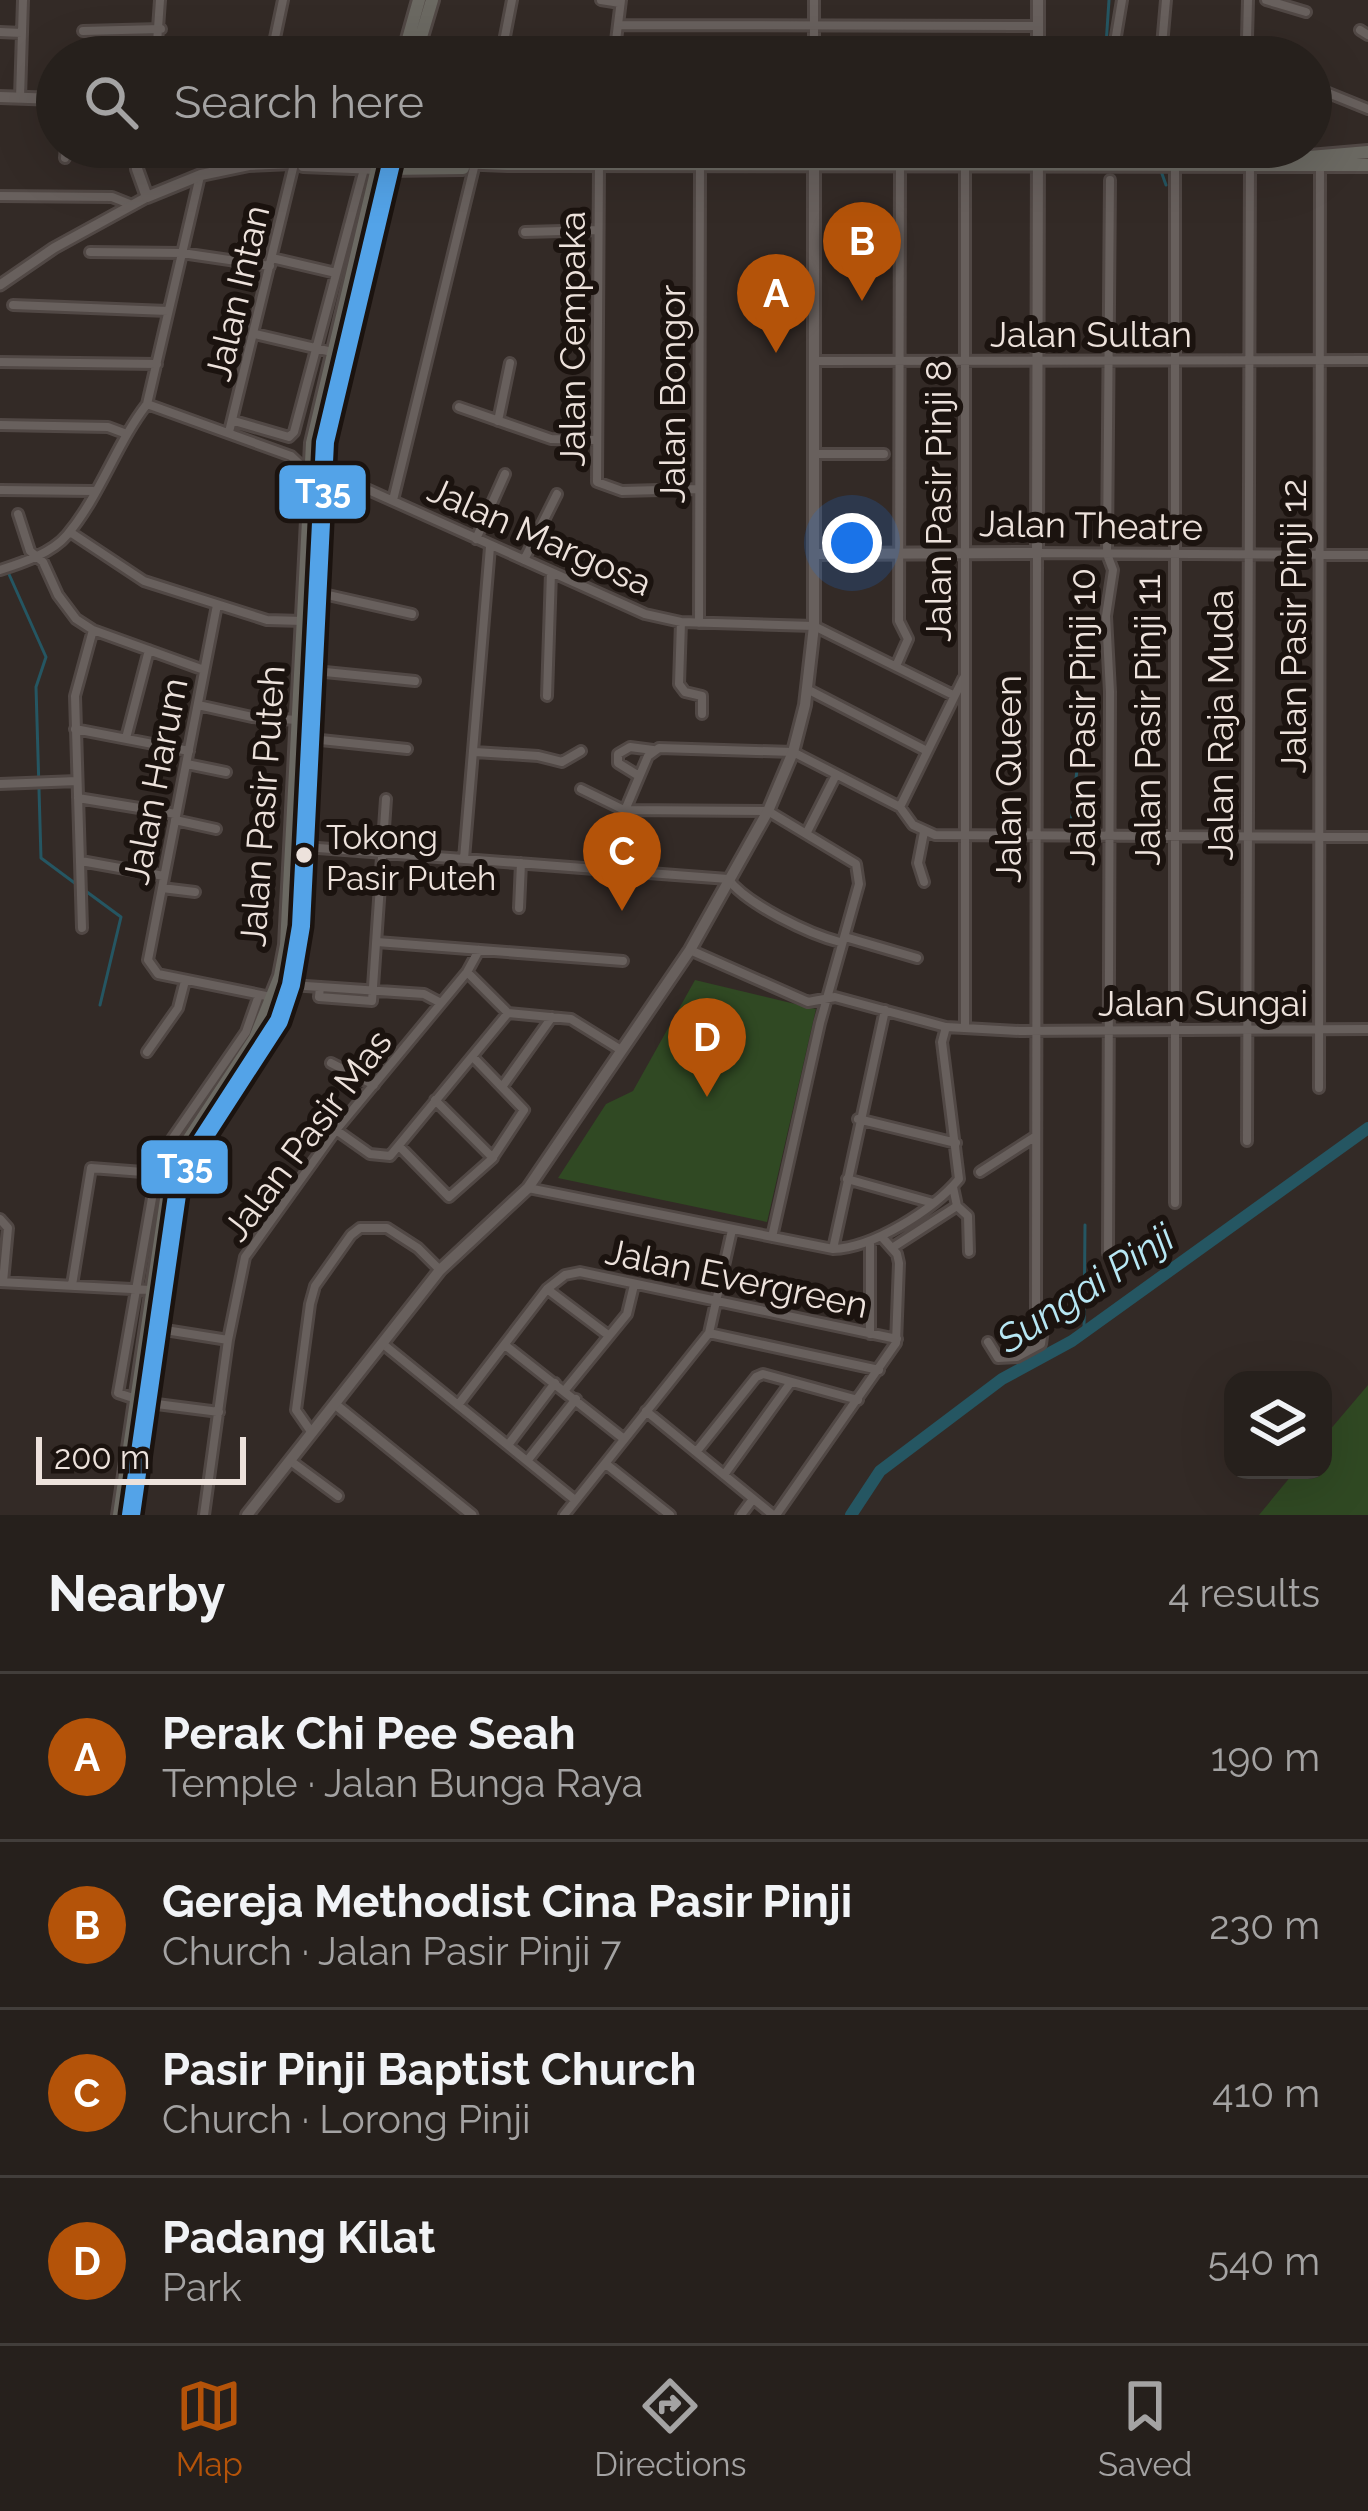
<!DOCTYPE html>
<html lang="en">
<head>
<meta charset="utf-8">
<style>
	:root { --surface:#26201c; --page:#322d29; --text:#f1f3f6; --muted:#a4a3a3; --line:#423e3b; --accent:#b45309 }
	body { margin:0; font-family:Raleway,sans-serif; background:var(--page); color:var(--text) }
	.controls { position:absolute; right:36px; bottom:36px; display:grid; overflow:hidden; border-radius:24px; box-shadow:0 12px 48px #0002 }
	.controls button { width:108px; height:108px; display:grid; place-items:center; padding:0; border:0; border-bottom:3px solid var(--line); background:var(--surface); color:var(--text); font:60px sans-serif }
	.scale { position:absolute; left:36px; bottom:30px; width:210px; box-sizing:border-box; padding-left:12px; border:6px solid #ede2dc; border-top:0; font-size:33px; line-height:42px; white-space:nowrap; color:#ede2dc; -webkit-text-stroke:9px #1b130f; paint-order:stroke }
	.you { position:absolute; left:852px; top:543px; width:42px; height:42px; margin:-30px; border:9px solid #fff; border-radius:50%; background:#1a73e8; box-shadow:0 0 0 18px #1a73e833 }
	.badge { display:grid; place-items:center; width:78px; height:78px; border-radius:50%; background:var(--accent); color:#fff; font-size:39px; font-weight:700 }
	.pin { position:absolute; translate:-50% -99px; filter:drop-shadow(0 3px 6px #0008) }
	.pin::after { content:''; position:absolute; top:63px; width:42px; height:36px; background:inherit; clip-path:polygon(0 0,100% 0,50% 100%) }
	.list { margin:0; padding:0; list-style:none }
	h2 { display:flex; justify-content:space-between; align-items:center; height:156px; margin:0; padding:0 48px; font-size:51px }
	h2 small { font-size:39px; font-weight:400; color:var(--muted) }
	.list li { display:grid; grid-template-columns:78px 1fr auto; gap:36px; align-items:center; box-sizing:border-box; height:168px; padding:0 48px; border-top:3px solid var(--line) }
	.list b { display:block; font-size:45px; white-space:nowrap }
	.list p { margin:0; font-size:39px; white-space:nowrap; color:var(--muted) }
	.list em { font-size:39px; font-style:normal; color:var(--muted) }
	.icon { flex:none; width:66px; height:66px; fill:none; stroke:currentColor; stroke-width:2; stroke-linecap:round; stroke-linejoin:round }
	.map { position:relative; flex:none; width:1368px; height:1515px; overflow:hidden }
	.search { position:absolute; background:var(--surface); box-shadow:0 12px 48px #0002; left:36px; right:36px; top:36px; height:132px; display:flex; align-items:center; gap:30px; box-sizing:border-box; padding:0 42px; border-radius:66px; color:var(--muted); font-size:45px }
	.sheet { height:828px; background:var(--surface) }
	nav { display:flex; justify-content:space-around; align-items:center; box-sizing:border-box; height:168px; border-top:3px solid var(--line); background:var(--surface); font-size:33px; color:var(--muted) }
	nav a { display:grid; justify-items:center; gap:6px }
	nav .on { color:var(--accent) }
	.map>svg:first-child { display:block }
	.green { fill:#304923 }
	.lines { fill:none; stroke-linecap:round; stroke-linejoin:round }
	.stream { stroke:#255662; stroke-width:3 }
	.river { stroke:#255662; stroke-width:12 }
	.minor-casing { stroke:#514845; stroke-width:14 }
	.tertiary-casing { stroke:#514845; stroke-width:15 }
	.secondary-casing { stroke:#514845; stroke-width:16 }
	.primary-casing { stroke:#514845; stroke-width:18 }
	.minor { stroke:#68605d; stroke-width:8 }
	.tertiary { stroke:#68605d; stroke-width:9 }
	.secondary { stroke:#68605d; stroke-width:10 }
	.primary { stroke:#6b6962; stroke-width:12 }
	.bus-1-casing { stroke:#1b130f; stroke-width:27 }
	.bus-1 { stroke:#53a3e8; stroke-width:18 }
	.bus-dot { fill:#ede2dc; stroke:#1b130f; stroke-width:4.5 }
	.labels { text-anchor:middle; stroke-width:12; stroke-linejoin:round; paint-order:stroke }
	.bus-label { font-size:33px; fill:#ede2dc; stroke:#1b130f; text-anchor:start }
	.street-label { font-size:36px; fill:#ede2dc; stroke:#1b130f }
	.water-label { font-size:39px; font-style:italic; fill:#b7e7f4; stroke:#1b130f }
	.line-badge { stroke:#1b130f; stroke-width:4.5 }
	.badge-label { font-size:33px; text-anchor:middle; font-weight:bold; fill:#fff }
</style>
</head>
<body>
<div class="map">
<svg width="1368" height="1515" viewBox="0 0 1368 1515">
	<rect width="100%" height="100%" fill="#332a26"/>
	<!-- green -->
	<path class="green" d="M695 980 816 1009 767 1222 558 1178 606 1104 633 1091Z
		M1368 1385V1515H1259L1296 1470H1323V1438Z"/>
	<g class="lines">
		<!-- stream -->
		<path class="stream" d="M1109 0 1106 45 1119 57
			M1148 147 1152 154
			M1161 171 1166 185
			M8 572 46 657 36 687 41 858 76 884
			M1071 824 1082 724 1099 699
			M87 892 121 917 100 1005
			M1084 1333 1085 1225"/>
		<!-- river -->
		<path class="river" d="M851 1515 880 1471 1002 1379 1072 1341 1368 1128"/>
		<!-- minor casing -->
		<g class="minor-casing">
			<path id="minor" d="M601 0 620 3
				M1248 0 1247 38 1254 57
				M1266 0 1306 12
				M618 25 1038 26
				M1360 30 1368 35
				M83 31 161 29
				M0 32 22 33
				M1116 36 1122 0
				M156 57 160 0
				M271 57 283 0
				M501 57 512 0
				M614 57 621 0
				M814 57V0
				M1161 57 1166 0
				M1311 86 1368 109
				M20 98 23 0
				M1176 147V157L1293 158
				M65 158 66 147
				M814 164V147
				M249 165 252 147
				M599 166 597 482 622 491 699 489
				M965 166V1028
				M0 196 112 197 132 205
				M525 232 598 230
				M90 252 182 253 270 266
				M272 258 336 273
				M13 305 168 311
				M255 334 332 352
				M814 361 1368 360
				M0 362 157 364
				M147 404 291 456 309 473
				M459 407 551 439 595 440
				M234 421 289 437 294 432 364 169
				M498 421 510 363
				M0 425 108 427 124 433
				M229 432 294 164
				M814 454H884
				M324 470 645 614 681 622 814 626 953 695
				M1 490 93 491
				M393 500 479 147
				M18 514 30 551 43 562 58 595 76 619 93 630 204 670
				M70 532 144 581 267 620 303 621
				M476 539 505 474
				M524 560 557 494
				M0 570C22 563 52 553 67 535 100 496 116 444 147 404L200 176
				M319 593 412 614
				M217 605 148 960 158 974 271 997
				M681 622 679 684 685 692 702 696V714
				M699 623 700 165
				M896 666 908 639 899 621 900 166
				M315 671 415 681
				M807 689 927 751
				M547 696 551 572
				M198 705 252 717 297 720
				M75 729 189 751
				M126 738 149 650
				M311 739 407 749
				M475 752 538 756 562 762 581 751
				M187 764 226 772
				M639 776 618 763V754L630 747 653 750
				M0 784 77 781
				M581 789 624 810 768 811 856 864 859 884 820 1023 772 1237
				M78 798 176 814
				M900 807 963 679
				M175 820 216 829
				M807 832 836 775
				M924 832 918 863 924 882
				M305 847 728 879C748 905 809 934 840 942
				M464 859 490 547
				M81 861 164 876
				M600 869 648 756 659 748 793 752 900 807 913 825 935 835 1368 837
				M162 888 195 892
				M519 908 521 863
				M82 928 75 696 93 630
				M845 937 917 958
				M377 942 623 961
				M690 950 808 1002 835 997 946 1027 1020 1031 1368 1029
				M467 972 508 1013
				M291 985 424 994 441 1003
				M320 987 319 997 372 1001 386 799
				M147 1052 178 1008 185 981
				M473 1057 524 1110 493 1157
				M331 1063 374 1085
				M502 1087 552 1017
				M1319 1088 1320 166
				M858 1119 956 1143
				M336 1130 370 1154 390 1156 508 1013 571 1019 621 1050
				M1247 1141 1250 158
				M399 1146 449 1197 493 1158 435 1100
				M980 1172 1036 1136
				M847 1179 933 1203
				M528 1188 833 1249C873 1248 933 1210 959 1179L942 1042 946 1027
				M1175 1203V166
				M957 1206 968 1216 969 1252
				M0 1219 8 1228 3 1282
				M892 1248 957 1206 953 1187
				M833 1249 885 1010
				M1108 1253 1110 692 1106 616 1113 570 1107 554 1110 180
				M0 1282 150 1290
				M72 1285 91 1168 156 1173
				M547 1289 608 1335
				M159 1329 228 1340
				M709 1333 879 1370
				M870 1334V1243
				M988 1342 998 1358 1017 1357 1041 1344 1043 1329 1036 1309 1037 553 1368 555
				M383 1344 575 1500
				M505 1345 624 1439
				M565 1390 627 1314 634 1285
				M136 1399 118 1393 159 1158 246 1032 259 995
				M149 1403 219 1412
				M458 1405 547 1289 565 1275 580 1272 897 1339
				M646 1411 773 1515
				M312 1433 296 1410 310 1304 315 1286 351 1235 360 1228H387L418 1248 440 1270
				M508 1445 555 1383
				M697 1451 756 1377 763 1374 858 1400
				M527 1461 576 1399
				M292 1462 338 1496
				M606 1464 670 1515
				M724 1475 791 1382
				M204 1515 228 1340 245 1257 336 1130 467 972 479 950
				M564 1515 709 1333 732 1230
				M741 1515 753 1499
				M776 1515 896 1343 899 1263 897 1254 882 1237"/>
		</g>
		<!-- tertiary casing -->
		<g class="tertiary-casing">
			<path id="tertiary" d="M0 285 54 248 147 197
				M336 1405 472 1515"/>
		</g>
		<!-- secondary casing -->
		<g class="secondary-casing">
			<path id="secondary" d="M1038 57V0
				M0 97 57 99
				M138 147 137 169 147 197 201 175 249 165 379 159
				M303 166 377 169
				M814 554 1037 553 1038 147
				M247 1515 440 1270 528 1188 690 950 768 811 793 752 805 705 814 626V166"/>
		</g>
		<!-- primary casing -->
		<g class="primary-casing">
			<path id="primary" d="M403 57 419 0
				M415 57 432 0
				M1298 158 1368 152
				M386 159 507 164 1368 165
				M387 169 463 168
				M119 1515 171 1166 255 1038 280 976 286 945 312 443 382 147
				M131 1515 180 1174 279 1021 291 985 301 926 325 442 395 147"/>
		</g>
		<!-- minor -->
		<use href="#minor" class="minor"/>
		<!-- tertiary -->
		<use href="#tertiary" class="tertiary"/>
		<!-- secondary -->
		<use href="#secondary" class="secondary"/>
		<!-- primary -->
		<use href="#primary" class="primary"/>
		<!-- bus-1 casing -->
		<g class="bus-1-casing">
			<path id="bus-1" d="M131 1515 180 1174 279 1021 291 985 301 926 325 442 395 147"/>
		</g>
		<!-- bus-1 -->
		<use href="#bus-1" class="bus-1"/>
	</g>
	<!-- markers -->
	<circle class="bus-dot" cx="304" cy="855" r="10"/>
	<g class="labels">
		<!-- bus labels -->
		<g class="bus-label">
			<text x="326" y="849">Tokong<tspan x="326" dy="41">Pasir Puteh</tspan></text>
		</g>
		<!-- street labels -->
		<g class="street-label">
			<text transform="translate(237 293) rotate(-77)" y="13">Jalan Intan</text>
			<text x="1091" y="347">Jalan Sultan</text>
			<text transform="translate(572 339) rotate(-90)" y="13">Jalan Cempaka</text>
			<text transform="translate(672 394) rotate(-90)" y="13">Jalan Bongor</text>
			<text transform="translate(938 501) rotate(-90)" y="13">Jalan Pasir Pinji 8</text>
			<text transform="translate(1091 525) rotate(1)" y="13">Jalan Theatre</text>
			<text transform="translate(540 536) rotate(24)" y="13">Jalan Margosa</text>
			<text transform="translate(1293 626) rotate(-90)" y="13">Jalan Pasir Pinji 12</text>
			<text transform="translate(1082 717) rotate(-90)" y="13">Jalan Pasir Pinji 10</text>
			<text transform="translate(1147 720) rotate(-90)" y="13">Jalan Pasir Pinji 11</text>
			<text transform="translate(1220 725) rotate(-90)" y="13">Jalan Raja Muda</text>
			<text transform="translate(1008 779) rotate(-90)" y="13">Jalan Queen</text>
			<text transform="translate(155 781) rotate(-79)" y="13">Jalan Harum</text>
			<text transform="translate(262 806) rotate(-86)" y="13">Jalan Pasir Puteh</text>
			<text x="1203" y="1016">Jalan Sungai</text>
			<text transform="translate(307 1135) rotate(-53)" y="13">Jalan Pasir Mas</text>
			<text transform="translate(737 1278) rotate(12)" y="13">Jalan Evergreen</text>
		</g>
		<!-- water labels -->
		<g class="water-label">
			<text transform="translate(1085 1288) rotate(-33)" y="14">Sungai Pinji</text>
		</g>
	</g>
	<g class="line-badge">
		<rect x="277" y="463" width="91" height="58" rx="12" fill="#53a3e8"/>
		<rect x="139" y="1138" width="91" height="58" rx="12" fill="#53a3e8"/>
	</g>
	<g class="badge-label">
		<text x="323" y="503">T35</text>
		<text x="185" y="1178">T35</text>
	</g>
</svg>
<div class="controls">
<button><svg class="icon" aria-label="layers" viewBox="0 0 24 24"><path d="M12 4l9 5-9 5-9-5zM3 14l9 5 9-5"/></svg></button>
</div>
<div class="scale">200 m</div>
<div class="you"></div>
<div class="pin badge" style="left:776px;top:353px">A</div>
<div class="pin badge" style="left:862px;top:301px">B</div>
<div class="pin badge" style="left:622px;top:911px">C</div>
<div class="pin badge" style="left:707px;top:1097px">D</div>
<div class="search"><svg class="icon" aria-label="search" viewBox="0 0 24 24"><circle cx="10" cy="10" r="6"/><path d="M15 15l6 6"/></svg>Search here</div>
</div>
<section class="sheet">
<h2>Nearby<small>4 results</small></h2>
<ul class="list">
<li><span class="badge">A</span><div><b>Perak Chi Pee Seah</b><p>Temple · Jalan Bunga Raya</p></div><em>190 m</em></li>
<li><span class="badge">B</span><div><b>Gereja Methodist Cina Pasir Pinji</b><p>Church · Jalan Pasir Pinji 7</p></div><em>230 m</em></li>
<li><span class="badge">C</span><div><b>Pasir Pinji Baptist Church</b><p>Church · Lorong Pinji</p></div><em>410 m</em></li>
<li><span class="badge">D</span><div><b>Padang Kilat</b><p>Park</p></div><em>540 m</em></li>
</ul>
</section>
<nav>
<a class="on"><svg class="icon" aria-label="map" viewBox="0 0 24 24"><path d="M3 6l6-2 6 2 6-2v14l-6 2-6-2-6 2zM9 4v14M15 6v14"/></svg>Map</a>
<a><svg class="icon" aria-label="directions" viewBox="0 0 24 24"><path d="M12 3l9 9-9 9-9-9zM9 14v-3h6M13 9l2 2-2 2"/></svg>Directions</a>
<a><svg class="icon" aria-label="saved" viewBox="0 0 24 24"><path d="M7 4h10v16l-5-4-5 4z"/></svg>Saved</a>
</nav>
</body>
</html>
